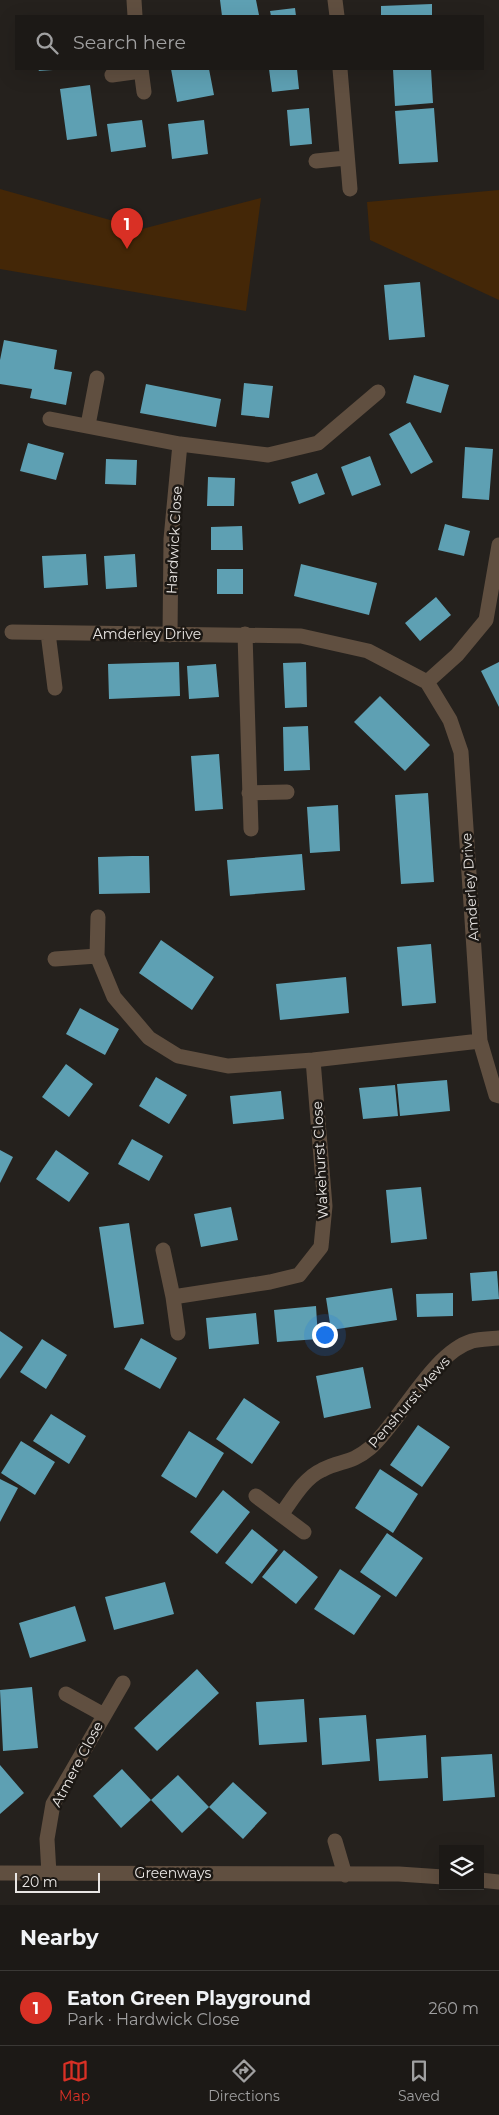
<!DOCTYPE html>
<html lang="en">
<head>
<meta charset="utf-8">
<style>
	:root { --surface:#1c1916; --page:#25221f; --text:#f1f3f6; --muted:#a0a0a1; --line:#3a3835; --accent:#d93025 }
	body { margin:0; font-family:Montserrat,sans-serif; background:var(--page); color:var(--text) }
	.controls { position:absolute; right:15px; bottom:15px; display:grid; overflow:hidden; border-radius:0px; box-shadow:0 5px 20px #0002 }
	.controls button { width:45px; height:45px; display:grid; place-items:center; padding:0; border:0; border-bottom:1px solid var(--line); background:var(--surface); color:var(--text); font:25px sans-serif }
	.scale { position:absolute; left:15px; bottom:12px; width:85px; box-sizing:border-box; padding-left:5px; border:2px solid #e9e6e4; border-top:0; font-size:14px; line-height:18px; white-space:nowrap; color:#e9e6e4; -webkit-text-stroke:4px #1c1814; paint-order:stroke }
	.you { position:absolute; left:324px; top:1334px; width:18px; height:18px; margin:-12px; border:4px solid #fff; border-radius:50%; background:#1a73e8; box-shadow:0 0 0 8px #1a73e833 }
	.badge { display:grid; place-items:center; width:32px; height:32px; border-radius:50%; background:var(--accent); color:#fff; font-size:16px; font-weight:700 }
	.pin { position:absolute; translate:-50% -41px; filter:drop-shadow(0 1px 2px #0008) }
	.pin::after { content:''; position:absolute; top:26px; width:18px; height:15px; background:inherit; clip-path:polygon(0 0,100% 0,50% 100%) }
	.list { margin:0; padding:0; list-style:none }
	h2 { display:flex; justify-content:space-between; align-items:center; height:65px; margin:0; padding:0 20px; font-size:21px }
	h2 small { font-size:16px; font-weight:400; color:var(--muted) }
	.list li { display:grid; grid-template-columns:32px 1fr auto; gap:15px; align-items:center; box-sizing:border-box; height:75px; padding:0 20px; border-top:1px solid var(--line) }
	.list b { display:block; font-size:19px; white-space:nowrap }
	.list p { margin:0; font-size:16px; white-space:nowrap; color:var(--muted) }
	.list em { font-size:16px; font-style:normal; color:var(--muted) }
	.icon { flex:none; width:28px; height:28px; fill:none; stroke:currentColor; stroke-width:2; stroke-linecap:round; stroke-linejoin:round }
	.map { position:relative; flex:none; width:499px; height:1905px; overflow:hidden }
	.search { position:absolute; background:var(--surface); box-shadow:0 5px 20px #0002; left:15px; right:15px; top:15px; height:55px; display:flex; align-items:center; gap:12px; box-sizing:border-box; padding:0 18px; border-radius:0px; color:var(--muted); font-size:19px }
	.sheet { height:140px; background:var(--surface) }
	nav { display:flex; justify-content:space-around; align-items:center; box-sizing:border-box; height:70px; border-top:1px solid var(--line); background:var(--surface); font-size:14px; color:var(--muted) }
	nav a { display:grid; justify-items:center; gap:2px }
	nav .on { color:var(--accent) }
	.map>svg:first-child { display:block }
	.green { fill:#442707 }
	.building { fill:#5ea0b3 }
	.lines { fill:none; stroke-linecap:round; stroke-linejoin:round }
	.street { stroke:#604f40; stroke-width:15 }
	.labels { text-anchor:middle; stroke-width:5; stroke-linejoin:round; paint-order:stroke }
	.street-label { font-size:14px; fill:#e9e6e4; stroke:#1c1814 }
</style>
</head>
<body>
<div class="map">
<svg width="499" height="1905" viewBox="0 0 499 1905">
	<rect width="100%" height="100%" fill="#25211d"/>
	<!-- green -->
	<path class="green" d="M0 189 142 229 261 198 246 311 0 269Z
		M499 190V300L370 240 367 202Z"/>
	<!-- building -->
	<path class="building" d="M220 0H256L259 15 222 16Z
		M432 4V16H381V6Z
		M295 8 296 16H271L270 11Z
		M38 69H53V70L39 71Z
		M171 69H209L214 95 177 102Z
		M269 69H297L299 89 272 92Z
		M393 69H431L433 103 395 106Z
		M90 85 97 136 67 140 60 89Z
		M309 108 312 144 290 146 287 110Z
		M434 108 438 162 399 164 395 111Z
		M142 120 146 147 111 152 107 124Z
		M204 120 208 154 172 159 168 124Z
		M420 282 425 337 389 340 384 285Z
		M4 340 57 350 54 369 72 372 66 405 30 398 32 389 0 384V360Z
		M414 375 449 385 441 413 406 403Z
		M244 383 273 386 269 418 241 415Z
		M146 384 221 399 216 427 140 413Z
		M410 422 433 462 411 474 389 434Z
		M28 443 64 453 56 480 20 471Z
		M465 447 493 449 489 500 462 498Z
		M370 456 381 485 352 496 341 467Z
		M106 459 137 460 136 485 105 484Z
		M317 473 325 494 299 504 291 482Z
		M208 477 235 478 234 506H207Z
		M445 524 470 531 464 556 438 550Z
		M242 526 243 550H211V527Z
		M86 554 88 585 44 588 42 556Z
		M135 554 137 587 106 589 104 556Z
		M301 564 377 583 369 615 294 596Z
		M217 569H243V594H217Z
		M436 597 451 615 420 641 405 623Z
		M179 662 180 696 109 699 108 664Z
		M306 662 307 707 285 708 283 663Z
		M499 662V707L481 671Z
		M216 664 219 697 189 699 187 666Z
		M380 696 430 745 405 771 354 722Z
		M308 726 310 770 284 771 283 727Z
		M219 754 223 809 195 811 191 756Z
		M428 793 434 882 401 884 395 795Z
		M338 805 340 851 310 853 307 807Z
		M302 854 305 890 230 896 227 860Z
		M132 856H149L150 893 99 894 98 857Z
		M161 940 214 977 192 1010 139 973Z
		M431 944 436 1003 402 1006 397 947Z
		M346 977 349 1013 280 1020 276 984Z
		M80 1008 119 1029 105 1055 66 1034Z
		M66 1064 93 1084 69 1117 42 1097Z
		M156 1077 187 1095 169 1124 139 1106Z
		M447 1080 450 1111 400 1116 397 1084Z
		M395 1085 398 1116 363 1119 359 1088Z
		M281 1091 284 1119 233 1124 230 1096Z
		M132 1139 163 1156 149 1181 118 1164Z
		M0 1150 13 1157 0 1183Z
		M56 1150 89 1173 69 1202 36 1179Z
		M421 1187 427 1239 391 1243 386 1190Z
		M231 1207 238 1240 201 1247 194 1214Z
		M129 1223 144 1324 114 1328 99 1227Z
		M497 1271 499 1299 472 1301 470 1273Z
		M392 1288 397 1320 331 1330 326 1298Z
		M453 1293V1316L417 1317 416 1294Z
		M316 1306 318 1339 277 1342 274 1310Z
		M256 1313 259 1344 209 1349 206 1318Z
		M0 1331 23 1347 0 1379Z
		M141 1338 177 1358 160 1389 124 1369Z
		M42 1339 67 1355 46 1389 20 1372Z
		M363 1367 371 1408 324 1418 316 1376Z
		M244 1398 280 1422 252 1464 216 1439Z
		M51 1414 86 1436 69 1464 33 1441Z
		M418 1425 450 1447 422 1487 390 1465Z
		M189 1431 224 1453 196 1498 161 1476Z
		M21 1441 55 1462 35 1495 1 1473Z
		M380 1469 418 1494 393 1533 355 1508Z
		M0 1479 18 1488 0 1522Z
		M223 1490 250 1512 217 1554 190 1532Z
		M252 1529 278 1550 252 1584 225 1563Z
		M387 1533 423 1558 396 1597 360 1572Z
		M284 1550 318 1577 296 1604 262 1577Z
		M340 1569 381 1596 354 1635 314 1609Z
		M165 1582 174 1614 114 1630 105 1597Z
		M75 1606 86 1641 30 1658 19 1623Z
		M197 1669 219 1693 157 1751 134 1728Z
		M32 1687 38 1748 3 1751 0 1690Z
		M304 1699 307 1742 259 1745 256 1702Z
		M366 1715 370 1761 322 1765 319 1718Z
		M426 1735 428 1778 379 1781 376 1739Z
		M492 1754 495 1797 443 1801 441 1757Z
		M0 1765 24 1793 0 1814Z
		M122 1769 151 1800 178 1775 209 1807 182 1833 151 1800 121 1828 93 1796Z
		M233 1782 267 1813 243 1839 209 1807Z"/>
	<g class="lines">
		<!-- street -->
		<path class="street" d="M134 0 135 16
			M335 0 337 16
			M141 69 144 92
			M340 69 350 189
			M112 75 141 71
			M316 161 346 158
			M50 419 180 444 268 455 318 443 378 392
			M88 425 97 378
			M12 632 301 636 368 651 427 682 450 720 461 752 480 1041 496 1095 499 1096
			M48 633 55 688
			M245 634 251 829
			M170 635 171 539 180 444
			M427 682 457 655 486 620 499 545
			M249 793 287 792
			M98 917 97 956 114 997 149 1038 178 1056 228 1066 313 1060 480 1041
			M55 959 97 956
			M163 1250 173 1297
			M178 1333 173 1297 270 1282 299 1275 321 1247 325 1206 313 1060
			M256 1496 304 1532
			M281 1515C292 1500 304 1478 322 1470 341 1460 351 1464 370 1448 400 1422 432 1353 472 1341 480 1339 491 1339 499 1338
			M66 1694 104 1715
			M335 1841 345 1875
			M0 1873 399 1874 443 1877
			M49 1874 47 1839 53 1804 123 1683
			M480 1880 499 1882"/>
	</g>
	<g class="labels">
		<!-- street labels -->
		<g class="street-label">
			<text transform="translate(174 540) rotate(-87)" y="5">Hardwick Close</text>
			<text x="147" y="639">Amderley Drive</text>
			<text transform="translate(470 887) rotate(-94)" y="5">Amderley Drive</text>
			<text transform="translate(320 1160) rotate(-93)" y="5">Wakehurst Close</text>
			<text transform="translate(409 1402) rotate(-49)" y="5">Penshurst Mews</text>
			<text transform="translate(77 1764) rotate(-62)" y="5">Atmere Close</text>
			<text x="173" y="1878">Greenways</text>
		</g>
	</g>
</svg>
<div class="controls">
<button><svg class="icon" aria-label="layers" viewBox="0 0 24 24"><path d="M12 4l9 5-9 5-9-5zM3 14l9 5 9-5"/></svg></button>
</div>
<div class="scale">20 m</div>
<div class="you"></div>
<div class="pin badge" style="left:127px;top:249px">1</div>
<div class="search"><svg class="icon" aria-label="search" viewBox="0 0 24 24"><circle cx="10" cy="10" r="6"/><path d="M15 15l6 6"/></svg>Search here</div>
</div>
<section class="sheet">
<h2>Nearby<small></small></h2>
<ul class="list">
<li><span class="badge">1</span><div><b>Eaton Green Playground</b><p>Park · Hardwick Close</p></div><em>260 m</em></li>
</ul>
</section>
<nav>
<a class="on"><svg class="icon" aria-label="map" viewBox="0 0 24 24"><path d="M3 6l6-2 6 2 6-2v14l-6 2-6-2-6 2zM9 4v14M15 6v14"/></svg>Map</a>
<a><svg class="icon" aria-label="directions" viewBox="0 0 24 24"><path d="M12 3l9 9-9 9-9-9zM9 14v-3h6M13 9l2 2-2 2"/></svg>Directions</a>
<a><svg class="icon" aria-label="saved" viewBox="0 0 24 24"><path d="M7 4h10v16l-5-4-5 4z"/></svg>Saved</a>
</nav>
</body>
</html>
